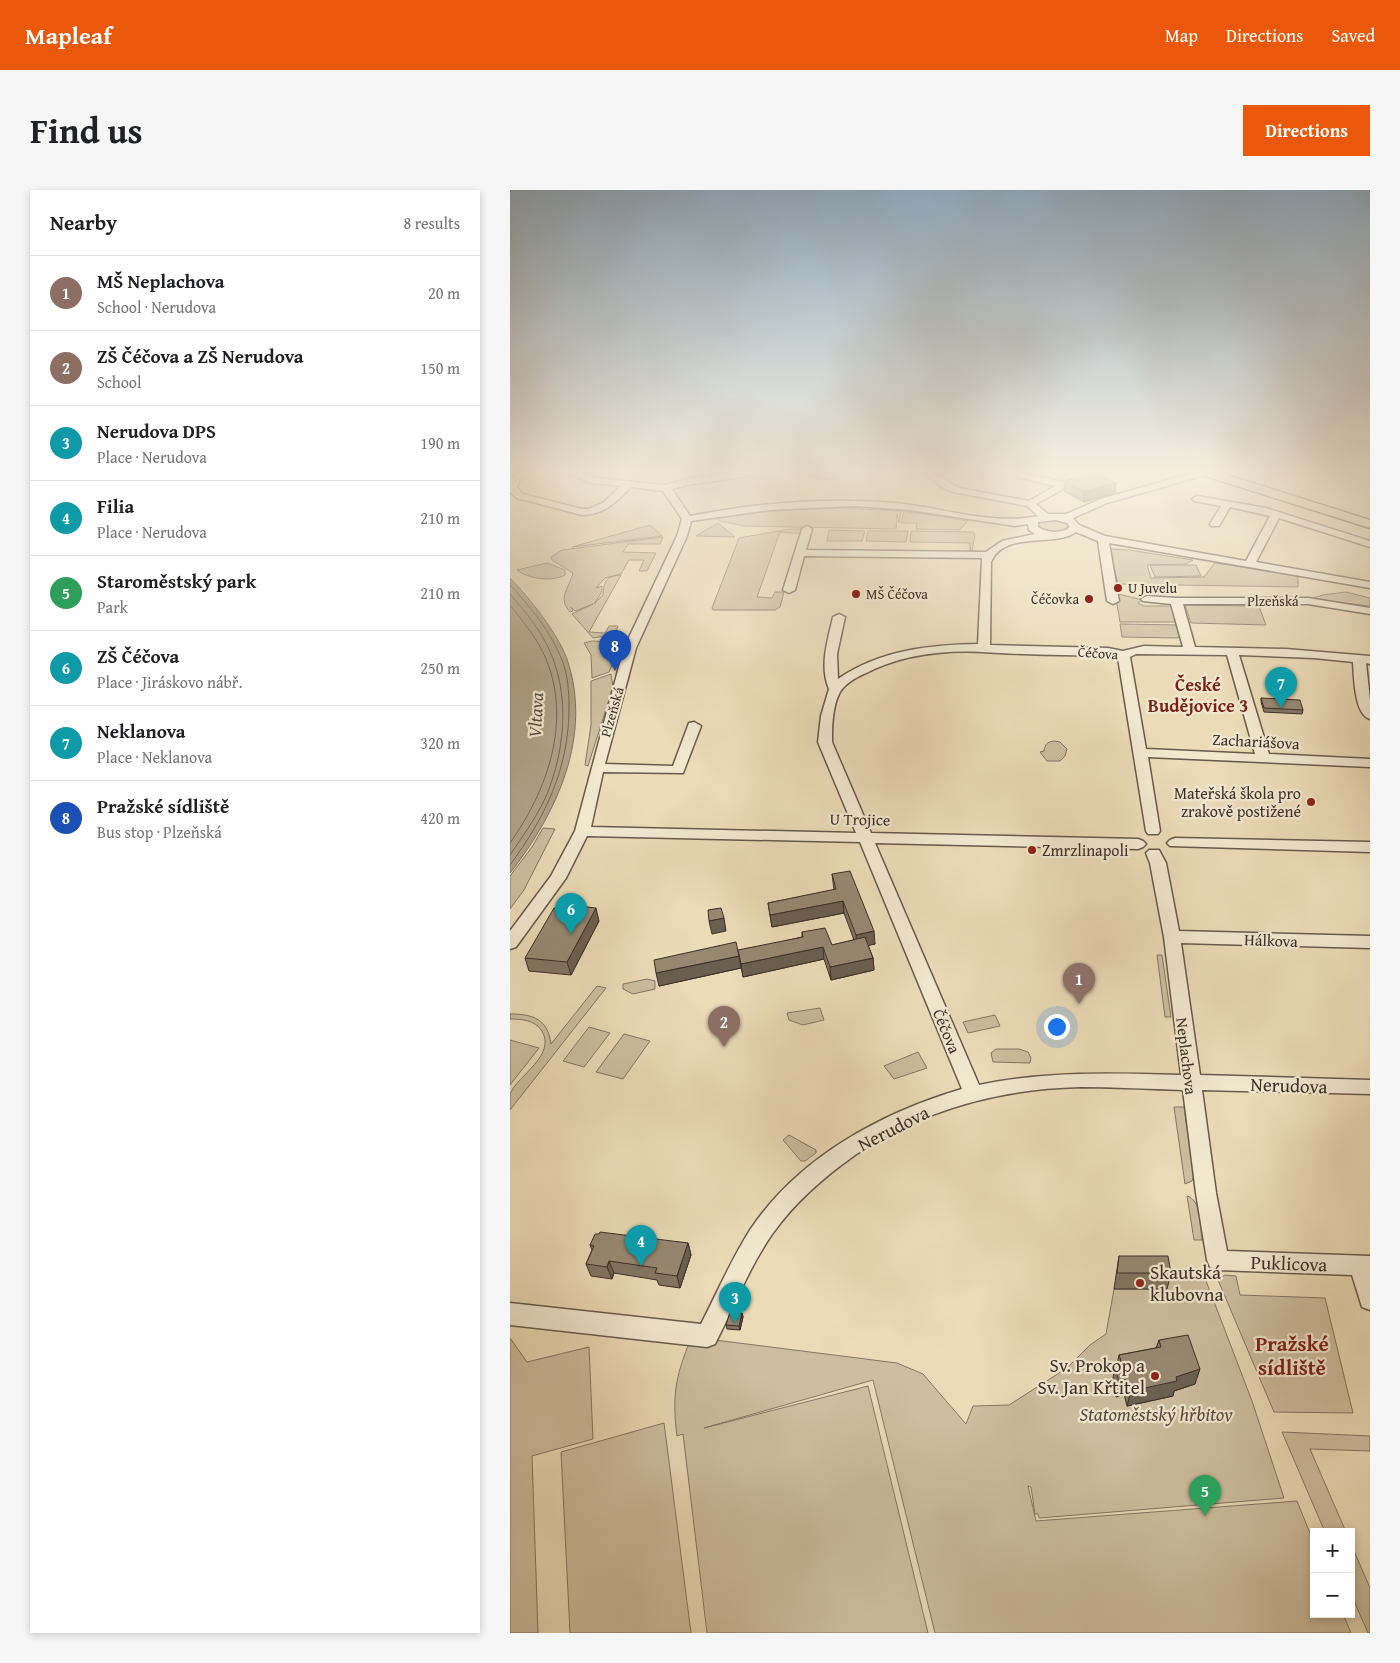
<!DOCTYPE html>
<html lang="en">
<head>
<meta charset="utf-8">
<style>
	:root { --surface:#fff; --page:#f6f6f6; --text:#202124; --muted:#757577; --line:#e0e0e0; --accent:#ea580c }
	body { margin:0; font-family:"Gentium Book Plus",serif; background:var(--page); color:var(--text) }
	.controls { position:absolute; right:15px; bottom:15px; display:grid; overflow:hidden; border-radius:0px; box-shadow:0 2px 8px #0003 }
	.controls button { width:45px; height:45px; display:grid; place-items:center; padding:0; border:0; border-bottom:1px solid var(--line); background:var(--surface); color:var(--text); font:25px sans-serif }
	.you { position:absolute; left:546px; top:836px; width:18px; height:18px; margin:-12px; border:4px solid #fff; border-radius:50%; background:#1a73e8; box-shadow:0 0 0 8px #1a73e833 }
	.badge { display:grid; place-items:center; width:32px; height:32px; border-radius:50%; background:var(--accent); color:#fff; font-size:16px; font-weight:700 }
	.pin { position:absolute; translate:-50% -41px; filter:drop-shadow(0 1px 2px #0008) }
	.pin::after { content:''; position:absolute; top:26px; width:18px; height:15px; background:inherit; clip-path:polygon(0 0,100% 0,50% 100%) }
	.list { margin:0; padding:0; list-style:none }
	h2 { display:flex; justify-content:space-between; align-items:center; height:65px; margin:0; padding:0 20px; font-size:21px }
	h2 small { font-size:16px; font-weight:400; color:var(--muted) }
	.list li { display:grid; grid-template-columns:32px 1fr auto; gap:15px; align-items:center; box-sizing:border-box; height:75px; padding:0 20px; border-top:1px solid var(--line) }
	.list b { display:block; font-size:19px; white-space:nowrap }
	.list p { margin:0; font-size:16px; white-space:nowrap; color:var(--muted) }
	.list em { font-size:16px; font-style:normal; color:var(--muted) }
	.map { position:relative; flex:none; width:860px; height:1443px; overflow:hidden; border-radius:0px }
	header { display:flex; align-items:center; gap:30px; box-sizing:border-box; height:70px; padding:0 25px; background:var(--accent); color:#fff }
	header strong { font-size:24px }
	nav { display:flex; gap:28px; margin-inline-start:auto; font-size:18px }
	.intro { display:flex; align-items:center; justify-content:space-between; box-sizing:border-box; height:120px; padding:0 30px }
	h1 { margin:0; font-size:35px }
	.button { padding:12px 22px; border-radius:0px; background:var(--accent); color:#fff; font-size:18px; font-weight:700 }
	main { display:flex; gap:30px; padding:0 30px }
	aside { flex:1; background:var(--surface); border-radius:0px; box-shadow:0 2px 8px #0003 }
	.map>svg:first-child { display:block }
	.green { fill:#cdbe9f; stroke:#847664 }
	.water { fill:#b0a186; stroke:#827360 }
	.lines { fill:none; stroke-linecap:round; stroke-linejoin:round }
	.shore { stroke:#766857; stroke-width:1 }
	.minor-casing { stroke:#685a4c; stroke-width:3 }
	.major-casing { stroke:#3c2f28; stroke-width:3 }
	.minor { fill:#f2e8d0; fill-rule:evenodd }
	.major { fill:#ebdbb7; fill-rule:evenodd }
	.wall { fill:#827562; stroke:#3c2f28 }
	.shaded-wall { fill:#6a5f50; stroke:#3c2f28 }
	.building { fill:#978872; stroke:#3c2f28 }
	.poi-dot { fill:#8f2418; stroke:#f2e8d0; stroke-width:2 }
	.labels { text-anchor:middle; stroke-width:4.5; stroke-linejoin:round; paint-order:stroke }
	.far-poi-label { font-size:14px; fill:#3c2f28; stroke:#f2e8d0; text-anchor:start }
	.far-street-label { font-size:14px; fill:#3c2f28; stroke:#f2e8d0 }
	.street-label { font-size:16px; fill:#3c2f28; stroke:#f2e8d0 }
	.poi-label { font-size:16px; fill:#3c2f28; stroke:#f2e8d0; text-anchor:end }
	.far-district-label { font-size:18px; font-weight:bold; fill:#7a1f14; stroke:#f2e8d0 }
	.water-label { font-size:18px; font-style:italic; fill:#594c40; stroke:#f2e8d0 }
	.near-street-label { font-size:19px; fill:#3c2f28; stroke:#f2e8d0 }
	.near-poi-label { font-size:19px; fill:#3c2f28; stroke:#f2e8d0; text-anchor:start }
	.near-park-label { font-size:19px; font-style:italic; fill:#594c40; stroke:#f2e8d0 }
	.near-neighbourhood-label { font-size:21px; font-weight:bold; fill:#7a1f14; stroke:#f2e8d0 }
</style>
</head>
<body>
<header>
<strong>Mapleaf</strong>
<nav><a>Map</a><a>Directions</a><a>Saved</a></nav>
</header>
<div class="intro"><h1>Find us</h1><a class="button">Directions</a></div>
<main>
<aside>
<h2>Nearby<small>8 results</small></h2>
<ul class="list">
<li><span class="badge" style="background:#8d6e63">1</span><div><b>MŠ Neplachova</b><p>School · Nerudova</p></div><em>20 m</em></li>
<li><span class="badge" style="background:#8d6e63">2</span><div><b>ZŠ Čéčova a ZŠ Nerudova</b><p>School</p></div><em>150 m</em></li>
<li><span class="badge" style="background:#0f9aa8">3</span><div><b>Nerudova DPS</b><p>Place · Nerudova</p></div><em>190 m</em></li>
<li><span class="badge" style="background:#0f9aa8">4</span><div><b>Filia</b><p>Place · Nerudova</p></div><em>210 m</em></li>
<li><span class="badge" style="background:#2e9e5b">5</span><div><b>Staroměstský park</b><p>Park</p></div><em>210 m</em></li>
<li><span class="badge" style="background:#0f9aa8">6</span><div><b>ZŠ Čéčova</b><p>Place · Jiráskovo nábř.</p></div><em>250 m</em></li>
<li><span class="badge" style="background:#0f9aa8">7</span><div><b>Neklanova</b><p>Place · Neklanova</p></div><em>320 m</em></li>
<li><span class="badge" style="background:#1a4fb4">8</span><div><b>Pražské sídliště</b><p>Bus stop · Plzeňská</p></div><em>420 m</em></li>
</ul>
</aside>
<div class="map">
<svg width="860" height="1443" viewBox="0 0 860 1443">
	<rect width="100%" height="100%" fill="#ebdbb7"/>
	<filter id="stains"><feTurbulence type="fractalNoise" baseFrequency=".004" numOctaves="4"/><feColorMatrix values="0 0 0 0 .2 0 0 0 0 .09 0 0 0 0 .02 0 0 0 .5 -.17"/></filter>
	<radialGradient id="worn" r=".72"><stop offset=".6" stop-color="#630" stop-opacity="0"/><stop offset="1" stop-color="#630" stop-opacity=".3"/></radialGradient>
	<!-- green -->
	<path class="green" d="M306 317 391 321 389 333 387 324 386 339 234 336 210 331 206 328 264 320Z
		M394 321 458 331 449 340 406 339 407 333H391Z
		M545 329 555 332 558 337C550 344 536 344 528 335L532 331Z
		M208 333 225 347 186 346Z
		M140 335 152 346 62 357Z
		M280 339H295L294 344 270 342 247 407 262 408 265 402H274L270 417 265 420H203L202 418 229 348Z
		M319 340 355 341 352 351H317Z
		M358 341H398L396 352 356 351Z
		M401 341 463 342 465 344 462 361H460V353L400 352Z
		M153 347 150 354H118L113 362 146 363 137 381H129L134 370H119L111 384 95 388 86 398 92 396C93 404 87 408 84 414L93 405C94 392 95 386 111 385L79 442 95 443 99 436H108L105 444 83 448 62 424 83 414 65 421 61 417 63 421 60 422C47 407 59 399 63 383L42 370 41 367 52 360Z
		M600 359 619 360 683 370 676 374 637 375 641 388 694 387 705 373 788 385V397L608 394Z
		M37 373 55 380V385C43 392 18 389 7 380Z
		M640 375H686L691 386 645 387Z
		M836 402 860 408V416L801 409 812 405Z
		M605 403 632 410 628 413 634 416H661L667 432H610Z
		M735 413 748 414 756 435 681 433 675 415 735 416Z
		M610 434 669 435 672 446 667 448 612 447Z
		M82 451 101 452 105 468 99 482 82 488 81 465 74 453Z
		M101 484 103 497 78 576 75 575 81 535V491Z
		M544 551 550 552 557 559 555 566 550 571H537L530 562 534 561C535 554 537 552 544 551Z
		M33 638 45 639 14 700 0 719V686L22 657Z
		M647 765H652L661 827H655Z
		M137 789 145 791V799L123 804 113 799V794Z
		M87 796 96 798 0 920C0 916 0 908 0 904 8 885 46 866 32 841 25 830 11 829 0 829V824C23 824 38 829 41 854Z
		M310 818 314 830 293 835 279 830 277 823Z
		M485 825 490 836 458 843 453 832Z
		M79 837 100 843 74 877 53 871Z
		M114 844 140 851 113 889 86 882Z
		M0 850 29 858 0 895Z
		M486 859H509L518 862 521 868 520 873 483 872 481 863Z
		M408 862 417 878 384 889 374 876Z
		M664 917H674L684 985 682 991 675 994Z
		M279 945 306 960V963L295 971H291L273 950Z
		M677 1006C692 1010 690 1038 692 1050H684Z
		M654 1082 693 1083 742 1211 774 1308 529 1328 528 1324H525L521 1297 518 1296 526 1331 787 1311 804 1353V1424H833L841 1443H425L363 1190 194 1238 358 1196 418 1443H197L173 1244 167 1246C162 1208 165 1187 180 1151L197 1149 387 1173 413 1184 456 1234 463 1216 499 1215 557 1178 580 1155 596 1144 604 1099H656Z
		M715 1085 726 1086 730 1105 815 1108 843 1223 764 1222 708 1090Z
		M0 1148 17 1172 79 1157 83 1249 22 1266 28 1443H0Z
		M154 1233 181 1443H60L51 1262Z
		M772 1242 860 1246V1261L800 1259 836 1342H815Z
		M841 1354 860 1398V1443H858L841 1404Z"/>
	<!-- water -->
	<path class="water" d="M0 388C19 407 48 444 57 469 83 546 47 623 0 683Z"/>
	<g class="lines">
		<!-- shore -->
		<path class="shore" d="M0 395C20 416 41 442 52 470 58 485 59 502 59 518 59 578 35 628 0 675
			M0 404C8 414 17 423 24 434 60 482 59 545 39 599 30 623 14 644 0 665
			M0 415C13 432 28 449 36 469 62 532 37 601 0 653"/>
		<!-- minor casing -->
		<g class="minor-casing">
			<path id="minor" d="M8 283H20L9 291 7 298 13 304 72 319H79L94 312 111 296 82 293 58 283H71L86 288 156 295 177 289 220 283H243L238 286 178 295 162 299 180 326C247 313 316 307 385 313 431 317 483 336 528 326L517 316 443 302 432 297 415 283C429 282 437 292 449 298L519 311 545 296 503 286 502 283H513L557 293V297L526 314 538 324H556L591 309 682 283H697L695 285 597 313 563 328 569 335 595 346 736 371 760 326 720 317 709 336H701L700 334 711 316 684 311 682 309 687 306 756 318 860 351V357L769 328 746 372 860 392V398L599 353 609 411 603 414 597 411 588 351 566 342C544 358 494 340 481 372L480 455 598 458 613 461 634 456 673 457 661 414 633 411 631 409 637 406 666 408H798L860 418V424L798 414H673L685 457 776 459 860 466V474L856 473 860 510V529C844 525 844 485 843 472L804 468 729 465 759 564 860 569V577L638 567 650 641 648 644H638L636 641 608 468 598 466C556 465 514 465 472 462 431 460 391 465 354 484 345 488 335 494 330 502 323 515 322 533 322 547V552L361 643 628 649 633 651 636 654 633 657 628 659 365 653 469 895C536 881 603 883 671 885L654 747 640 673 636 663 639 660H649L656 673 669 741 860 746V758L671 753 690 885 860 890V904L692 900 706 1003 717 1061 860 1066V1120L852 1117 842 1085 708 1080 700 1077 697 1070 686 1003 673 900C639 899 604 897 570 897 490 899 412 920 345 965 314 987 285 1012 263 1043 239 1077 224 1117 205 1154L197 1157 0 1135V1113L191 1134C207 1103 221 1070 240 1040 288 968 370 923 452 899L350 652 77 646 56 688 6 757 0 759V741L41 686 65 641 114 458 167 346 172 329 153 301 121 297C106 312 94 325 72 325L7 308 0 302V290ZM344 316 400 320 505 336 518 334 519 340 525 344 492 351 476 362 296 360 302 339 297 336 292 339 273 400 279 403 285 400 294 366 472 368 468 454C419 455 370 460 328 489L327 464 335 427 329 424 323 427C318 450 309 476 319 499L311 526 308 552 346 643 81 637 93 582 173 583 191 536 184 532 179 533 163 576 95 574 126 458 177 346 181 331 260 320ZM546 330 557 333 560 337C550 344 538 343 528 337V332ZM626 464 717 465 745 564 636 559 620 467Z
				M298 283H324L327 285C320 290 305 288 298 283Z
				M665 648 860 652V662L660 656 657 653 660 650Z"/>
		</g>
		<!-- major casing -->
		<g class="major-casing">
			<path id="major" d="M693 283H711L860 330V338L695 286Z"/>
		</g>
		<!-- minor -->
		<use href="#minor" class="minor"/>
		<!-- major -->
		<use href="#major" class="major"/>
	</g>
	<!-- wall -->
	<path class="wall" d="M555 291 606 293 605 303 574 312 554 301Z
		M751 508 793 520 792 524 754 522 751 512Z
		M322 684 365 754 358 755 363 768 364 780 321 790 314 769 233 787 231 776V778L149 796 228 762 292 747V742L322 755 344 750 334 723 262 737 258 713 324 700Z
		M66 720 89 731 61 785 19 781 15 768Z
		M178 1053 181 1065 170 1098 149 1095 147 1090 104 1083 102 1089 81 1086 76 1074 82 1060 80 1055Z
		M609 1066 661 1083 657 1099H604Z
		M232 1123 233 1127 230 1140 217 1139 216 1135Z
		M649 1150 685 1194 664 1201 663 1206 617 1216 614 1204 606 1207 602 1193 605 1178H606L609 1165 646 1158Z"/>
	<!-- shaded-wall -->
	<path class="shaded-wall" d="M606 293 605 303 574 312V302Z
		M333 711 334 723 262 737 260 725Z
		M86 718 89 731 61 785 57 772Z
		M214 728 216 741 202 744 199 731Z
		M364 741 365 754 347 758 346 745Z
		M313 757 314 769 233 787 231 774Z
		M229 766 231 778 149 796 146 783Z
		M363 768 364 780 321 790 320 777Z
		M178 1053 181 1065 170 1098 167 1086Z
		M99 1071 104 1083 102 1089 97 1077Z
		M232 1123 233 1127 230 1140 229 1136Z
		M690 1179 685 1194 664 1201 663 1206 617 1216 621 1201Z
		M617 1189 614 1204 606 1207 609 1192Z"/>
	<!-- building -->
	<path class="building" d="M586 283 606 293 574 302 555 291Z
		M751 508 790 510 793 520 754 518Z
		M340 681 364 741 346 745 333 711 260 725 258 713 326 699 322 684Z
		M68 716 86 718 57 772 15 768 44 718 66 720Z
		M211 718 214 728 199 731 198 720Z
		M315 738 322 755 355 747 363 768 320 777 313 757 231 774 228 760 293 747 292 742Z
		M226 752 229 766 146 783 144 770Z
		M90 1042 178 1053 167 1086 145 1083 147 1078 99 1071 97 1077 76 1074 84 1056 80 1055 85 1044H89Z
		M609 1066H658L661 1083H607Z
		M220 1122 232 1123 229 1136 216 1135Z
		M678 1145 690 1179 666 1187 667 1191 621 1201 617 1189 609 1192 605 1178 613 1177 609 1165 651 1157 649 1150Z"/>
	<!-- sky -->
	<linearGradient id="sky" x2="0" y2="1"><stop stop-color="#91acc1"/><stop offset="0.58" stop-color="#f6efdf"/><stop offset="1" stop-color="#f6efdf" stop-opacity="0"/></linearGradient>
	<rect width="860" height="485" fill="url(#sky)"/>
	<!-- markers -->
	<g class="poi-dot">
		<circle cx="608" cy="398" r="5"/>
		<circle cx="346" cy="404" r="5"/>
		<circle cx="579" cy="409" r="5"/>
		<circle cx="801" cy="612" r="5"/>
		<circle cx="522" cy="660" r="5"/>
		<circle cx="630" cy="1093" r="5"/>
		<circle cx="645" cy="1186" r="5"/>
	</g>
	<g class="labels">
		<!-- far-poi labels -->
		<g class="far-poi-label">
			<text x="618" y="403">U Juvelu</text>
			<text x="356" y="409">MŠ Čéčova</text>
			<text x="569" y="414" text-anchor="end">Čéčovka</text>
		</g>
		<!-- far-street labels -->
		<g class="far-street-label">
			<text x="763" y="416">Plzeňská</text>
			<text transform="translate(588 463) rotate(4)" y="5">Čéčova</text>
			<text transform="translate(102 522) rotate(-74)" y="5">Plzeňská</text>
		</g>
		<!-- street labels -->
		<g class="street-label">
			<text transform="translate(746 551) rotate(3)" y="6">Zachariášova</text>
			<text transform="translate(350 629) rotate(1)" y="6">U Trojice</text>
			<text transform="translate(761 750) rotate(2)" y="6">Hálkova</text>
			<text transform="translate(437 841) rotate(67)" y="6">Čéčova</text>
			<text transform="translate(677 866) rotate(83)" y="6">Neplachova</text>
		</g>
		<!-- poi labels -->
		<g class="poi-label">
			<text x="791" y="609">Mateřská škola pro<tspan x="791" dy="18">zrakově postižené</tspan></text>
			<text x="532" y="666" text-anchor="start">Zmrzlinapoli</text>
		</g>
		<!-- far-district labels -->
		<g class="far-district-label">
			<text x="688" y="501">České<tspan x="688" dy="21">Budějovice 3</tspan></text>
		</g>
		<!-- water labels -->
		<g class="water-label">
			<text transform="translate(26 525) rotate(-87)" y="6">Vltava</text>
		</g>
		<!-- near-street labels -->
		<g class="near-street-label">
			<text transform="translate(779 895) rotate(2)" y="7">Nerudova</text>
			<text transform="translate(383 938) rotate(-27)" y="7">Nerudova</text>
			<text transform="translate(779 1073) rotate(2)" y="7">Puklicova</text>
		</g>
		<!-- near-poi labels -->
		<g class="near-poi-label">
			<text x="640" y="1089">Skautská<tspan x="640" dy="22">klubovna</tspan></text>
			<text x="635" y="1182" text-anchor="end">Sv. Prokop a<tspan x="635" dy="22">Sv. Jan Křtitel</tspan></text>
		</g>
		<!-- near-park labels -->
		<g class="near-park-label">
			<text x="646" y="1231">Statoměstský hřbitov</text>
		</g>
		<!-- near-neighbourhood labels -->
		<g class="near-neighbourhood-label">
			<text x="782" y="1161">Pražské<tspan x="782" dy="24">sídliště</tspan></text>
		</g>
	</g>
	<rect width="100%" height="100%" filter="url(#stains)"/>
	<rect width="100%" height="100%" fill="url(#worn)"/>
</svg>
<div class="controls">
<button>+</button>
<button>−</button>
</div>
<div class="you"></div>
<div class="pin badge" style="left:569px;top:814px;background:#8d6e63">1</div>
<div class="pin badge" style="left:214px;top:857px;background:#8d6e63">2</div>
<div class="pin badge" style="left:225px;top:1133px;background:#0f9aa8">3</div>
<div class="pin badge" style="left:131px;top:1076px;background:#0f9aa8">4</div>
<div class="pin badge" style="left:695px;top:1326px;background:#2e9e5b">5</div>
<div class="pin badge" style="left:61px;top:744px;background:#0f9aa8">6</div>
<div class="pin badge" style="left:771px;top:518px;background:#0f9aa8">7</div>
<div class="pin badge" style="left:105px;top:481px;background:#1a4fb4">8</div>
</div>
</main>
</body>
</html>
